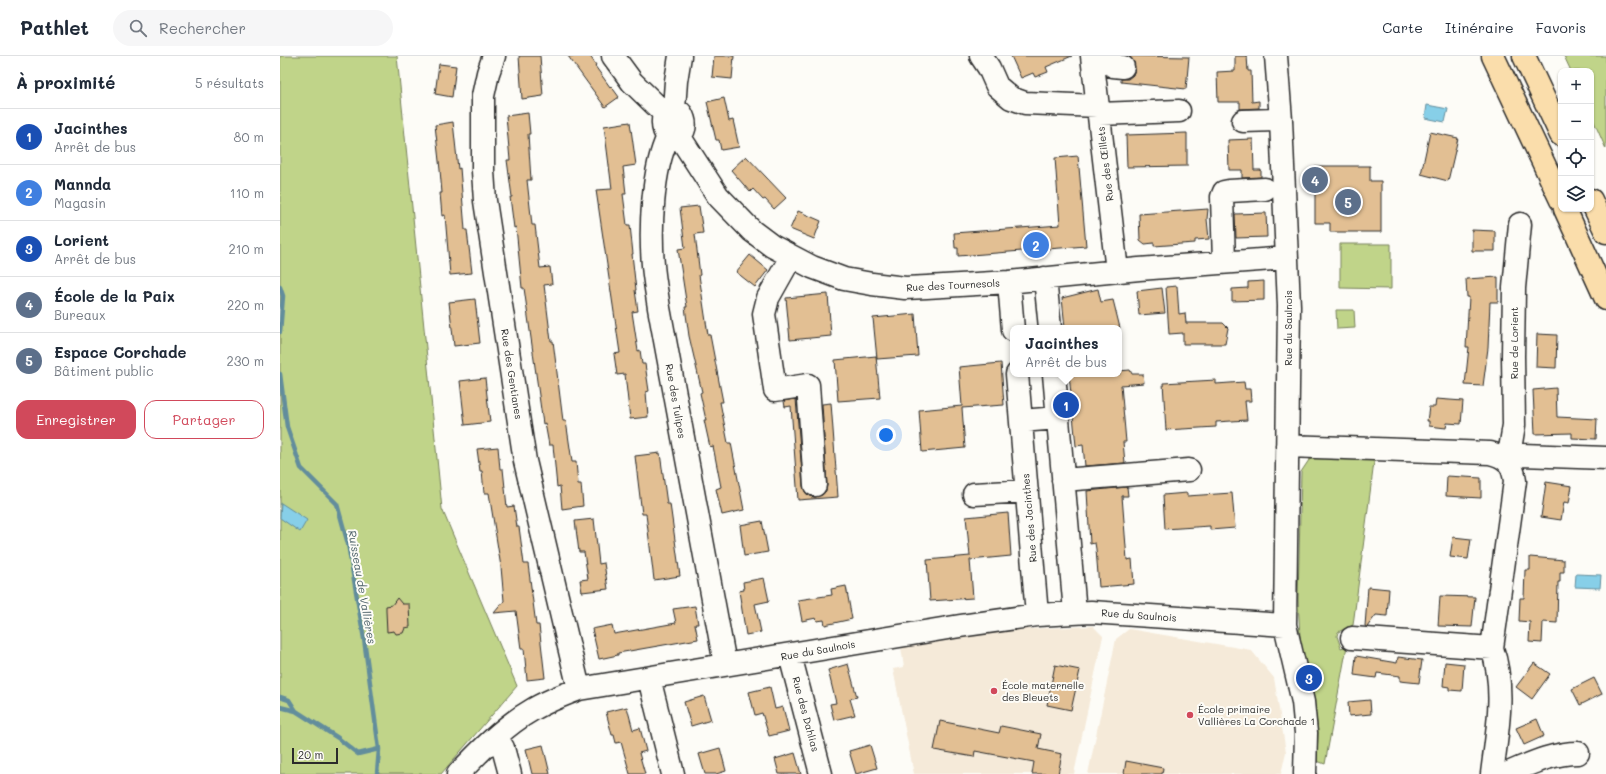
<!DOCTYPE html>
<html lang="fr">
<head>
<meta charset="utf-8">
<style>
	:root { --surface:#fff; --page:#f6f6f7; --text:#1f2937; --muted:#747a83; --line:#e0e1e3; --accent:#d1495b }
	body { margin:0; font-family:Mali,sans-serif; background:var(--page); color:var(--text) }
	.controls { position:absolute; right:12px; top:12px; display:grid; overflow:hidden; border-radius:8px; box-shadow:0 1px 3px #0004 }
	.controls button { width:36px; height:36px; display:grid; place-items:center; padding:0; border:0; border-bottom:1px solid var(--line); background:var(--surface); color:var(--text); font:20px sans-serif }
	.scale { position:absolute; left:12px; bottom:10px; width:46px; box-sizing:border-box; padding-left:4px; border:2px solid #2b2b2b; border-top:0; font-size:11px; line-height:14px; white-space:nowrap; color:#2b2b2b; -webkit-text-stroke:3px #fdfcf7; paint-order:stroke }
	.you { position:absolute; left:606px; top:379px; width:14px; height:14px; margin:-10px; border:3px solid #fff; border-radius:50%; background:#1a73e8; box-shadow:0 0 0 6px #1a73e833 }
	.badge { display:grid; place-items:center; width:26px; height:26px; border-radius:50%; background:var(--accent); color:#fff; font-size:13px; font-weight:700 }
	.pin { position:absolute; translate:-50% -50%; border:2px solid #fff; box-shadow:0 1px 4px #0006 }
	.popup { position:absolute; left:730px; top:269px; width:112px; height:52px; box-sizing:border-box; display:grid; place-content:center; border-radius:8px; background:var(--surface); filter:drop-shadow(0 1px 3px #0005); font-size:13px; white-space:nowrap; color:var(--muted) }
	.popup b { font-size:15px; color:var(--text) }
	.popup::after { content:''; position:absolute; left:50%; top:100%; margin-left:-8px; border:8px solid transparent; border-top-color:var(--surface) }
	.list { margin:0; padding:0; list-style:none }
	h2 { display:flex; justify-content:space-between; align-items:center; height:52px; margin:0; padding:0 16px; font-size:17px }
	h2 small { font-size:13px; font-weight:400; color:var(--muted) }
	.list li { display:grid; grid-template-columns:26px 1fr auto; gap:12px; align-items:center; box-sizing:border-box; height:56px; padding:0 16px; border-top:1px solid var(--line) }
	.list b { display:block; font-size:15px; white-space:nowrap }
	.list p { margin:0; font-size:13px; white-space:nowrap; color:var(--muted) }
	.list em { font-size:13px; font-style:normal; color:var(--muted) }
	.actions { display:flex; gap:8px; padding:12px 16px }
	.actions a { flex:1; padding:9px 0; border:1px solid var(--accent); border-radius:12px; text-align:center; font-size:14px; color:var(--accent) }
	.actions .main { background:var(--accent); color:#fff }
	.icon { flex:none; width:22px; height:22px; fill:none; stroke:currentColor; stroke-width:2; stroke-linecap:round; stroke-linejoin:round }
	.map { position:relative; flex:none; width:1326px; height:718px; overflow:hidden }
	header { display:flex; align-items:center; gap:24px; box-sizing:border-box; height:56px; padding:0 20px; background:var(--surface); border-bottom:1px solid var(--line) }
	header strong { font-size:19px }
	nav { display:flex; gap:22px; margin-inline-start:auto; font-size:14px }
	.search { width:280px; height:36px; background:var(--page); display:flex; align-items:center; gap:10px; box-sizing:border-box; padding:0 14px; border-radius:22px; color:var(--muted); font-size:15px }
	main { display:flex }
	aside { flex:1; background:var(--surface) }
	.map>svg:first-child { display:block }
	.built { fill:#f5ead9 }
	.green { fill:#c0d489; stroke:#76805a }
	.water { fill:#87cfe8; stroke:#628d9c }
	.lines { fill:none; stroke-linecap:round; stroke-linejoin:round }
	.stream { stroke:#628d9c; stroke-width:4.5 }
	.building { fill:#e2bf93; stroke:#2b2b2b }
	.minor-casing { stroke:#2b2b2b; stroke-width:25 }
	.highway-casing { stroke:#2b2b2b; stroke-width:25 }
	.minor { stroke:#fdfcf7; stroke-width:22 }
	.highway { stroke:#faddab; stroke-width:22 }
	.poi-dot { fill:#d1495b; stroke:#fdfcf7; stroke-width:1.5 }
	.labels { text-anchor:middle; stroke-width:4; stroke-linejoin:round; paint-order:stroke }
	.street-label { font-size:10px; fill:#2b2b2b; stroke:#fdfcf7 }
	.poi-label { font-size:10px; fill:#2b2b2b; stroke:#fdfcf7; text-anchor:start }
	.water-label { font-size:11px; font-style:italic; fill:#475c64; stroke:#fdfcf7 }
</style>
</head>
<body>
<header>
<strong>Pathlet</strong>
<div class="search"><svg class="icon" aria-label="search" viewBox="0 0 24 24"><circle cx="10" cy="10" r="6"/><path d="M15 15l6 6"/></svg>Rechercher</div>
<nav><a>Carte</a><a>Itinéraire</a><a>Favoris</a></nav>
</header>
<main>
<aside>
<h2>À proximité<small>5 résultats</small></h2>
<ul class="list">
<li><span class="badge" style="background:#1a4fb4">1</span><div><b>Jacinthes</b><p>Arrêt de bus</p></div><em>80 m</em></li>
<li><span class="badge" style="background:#3f7fe0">2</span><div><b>Mannda</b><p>Magasin</p></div><em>110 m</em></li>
<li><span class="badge" style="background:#1a4fb4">3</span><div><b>Lorient</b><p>Arrêt de bus</p></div><em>210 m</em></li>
<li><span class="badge" style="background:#5c6f8a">4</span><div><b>École de la Paix</b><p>Bureaux</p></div><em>220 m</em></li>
<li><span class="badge" style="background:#5c6f8a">5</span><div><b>Espace Corchade</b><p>Bâtiment public</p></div><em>230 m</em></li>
</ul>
<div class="actions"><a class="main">Enregistrer</a><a>Partager</a></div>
</aside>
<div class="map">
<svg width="1326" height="718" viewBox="0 0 1326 718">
	<rect width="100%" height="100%" fill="#fdfcf7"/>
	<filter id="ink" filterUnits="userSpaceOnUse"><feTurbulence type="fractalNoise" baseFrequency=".025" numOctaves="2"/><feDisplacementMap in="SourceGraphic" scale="8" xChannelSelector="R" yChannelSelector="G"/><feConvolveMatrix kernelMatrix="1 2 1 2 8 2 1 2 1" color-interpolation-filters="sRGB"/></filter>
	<g filter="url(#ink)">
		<!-- built -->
		<path class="built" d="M813 570 823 580 794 718H634L613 613 624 611 621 591 726 574Z
			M849 573 971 594 994 622 1006 696 1001 718H808L836 583Z"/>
		<!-- green -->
		<path class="green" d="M0 0H117L162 453 237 630 161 718H0Z
			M1284 0H1326V93L1311 59V15H1291Z
			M1060 188H1111V233L1060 232Z
			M1056 254H1074L1075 272 1057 273Z
			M1034 402H1097L1094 406 1073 569 1058 576 1057 580 1061 592 1067 590 1045 708 1037 705 1038 676 1032 628 1023 600 1020 581 1018 544 1021 416 1029 404Z"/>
		<!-- water -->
		<path class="water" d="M1147 49 1168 53 1165 66 1145 62Z
			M1 447 27 464 20 476 0 462Z
			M1296 518 1321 519 1320 532 1295 531Z"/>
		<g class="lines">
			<!-- stream -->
			<path class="stream" d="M0 231 3 240 0 276
				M0 318 7 371 21 412 57 448 68 488 84 583 99 693 97 718
				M0 641 9 644 16 655
				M0 651 16 655 58 682 78 698 99 693"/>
		</g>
		<!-- building -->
		<path class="building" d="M239 0H260L263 40 242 43Z
			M288 0H310L316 9 315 10 330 31 331 30 339 41 325 51Z
			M434 0H454L452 23 432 21Z
			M731 0H792L766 11 768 16 755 21 753 17 741 22Z
			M848 0 909 1 906 33 841 26V23H848L853 19 855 13 854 6Z
			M955 0H967L968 15H971L972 46 979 45V52L960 53V46H938L937 16 955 15Z
			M159 8 176 10 172 41 155 38Z
			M444 42 449 65 453 64 459 91 441 94 439 84H436L427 46Z
			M248 57 250 78H248L251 124H247L252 169H255L260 212 270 211 272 228 264 229 271 285H273L283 365H286L292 406H296L298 428H301L303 450 282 453 280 430 277 431 273 389H269L265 367 263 368 244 232H242L236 171 234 172 230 141H232L227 104H230L226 60Z
			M173 66 178 113 180 112 185 174H187L192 217 170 219 165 159 162 160 160 137H162L160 114 155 69Z
			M350 66 356 109 343 111 346 138H343L347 169H350L353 198H352L356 234H355L358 255 352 256 358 295 360 294 362 308H365L369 335 366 336 368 361 350 363 345 318 337 319 334 298 340 297 316 134 332 133 324 70Z
			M1150 76 1178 82 1168 125 1141 118Z
			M907 77V110L847 111 846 79Z
			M973 83 974 114H981V121L962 122V114H949L948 84Z
			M466 100 506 142 494 153 485 143 483 144 473 133 470 136 451 114Z
			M798 100 806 190 678 200V192H675L674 177 780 169 775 102Z
			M1035 110H1090V125H1101V176H1050V167H1035Z
			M419 150 423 177 415 178 420 219H419L428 279H430L435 305 443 346H440L448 387H451L464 454 442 459 436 433 441 431 433 390 430 391 424 364H426L420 337 422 336 409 280 405 251H407L398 193 405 192 400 152Z
			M928 153 927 163 929 183 915 184V187L874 190V187L865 188 860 184 859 158Z
			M518 155 541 165 534 183 510 173Z
			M986 157 987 181 956 182 955 158Z
			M1192 174 1215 175V195H1192Z
			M470 199 488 214 475 231 456 216Z
			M1218 221V246H1210L1208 292 1203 330 1185 329 1189 291H1186L1189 241H1187L1186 223Z
			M984 225V244L952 245V233L968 232V226Z
			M897 230 899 258 905 257 906 267H943L948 272 945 288H903V277L889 278 886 231Z
			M882 232 885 257 859 259 857 235Z
			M818 233 821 246 833 244 840 272H785L782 242Z
			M548 238 551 280 510 284 506 242Z
			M195 243 200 287 174 290 169 246Z
			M635 258 638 300 597 303 593 262Z
			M1257 278 1277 279 1276 312 1256 311Z
			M596 300 600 342 558 345 555 304Z
			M721 307 724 349 682 352 685 392 642 396 639 354 682 350 679 311Z
			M850 314 852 318H863L864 327 841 329 846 386H843L845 407 805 410 803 389 796 390 789 318H840L839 315Z
			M205 322 210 366 185 369 180 325Z
			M936 324V328L964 326 965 333H970L971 345H965L967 364 936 366V371L886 374 883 327Z
			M1276 332 1277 361 1317 363 1316 383 1292 382V377L1255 378 1253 334Z
			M516 343 523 430 525 436 529 440 535 441 542 439 546 435 547 429 542 348 551 347 558 441 518 444 511 350 505 351 504 345Z
			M1156 343 1183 345 1181 368 1167 367 1166 372 1149 370V365H1147L1149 351H1155Z
			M218 391 220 413H223L227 451 234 450 237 471H239L244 508H248L256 569H259L265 622 247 624 244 593H241L236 555 214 557 224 545 221 511 209 437H204L202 415H200L197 393Z
			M380 397 387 448H390L400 520 374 524 366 458H362L355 400Z
			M1167 420 1201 422V442L1166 440Z
			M1266 426 1292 430 1289 447 1284 446 1281 464 1261 461Z
			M847 431 848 440H842L847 504 852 503 854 528 819 531 816 493 815 487 810 488 807 435Z
			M907 437V440L952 437 955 472 930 474V470L885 473 883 439Z
			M728 457 731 500 690 504 693 542 650 545 647 504 690 500 686 461Z
			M314 463 319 508 324 507 328 533 302 536 300 524 308 523 304 496H299L295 465Z
			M482 465 488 496 464 500 460 469Z
			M1173 481 1191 483 1188 503 1170 501Z
			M1250 501 1284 504V516H1280V526H1278L1277 567 1263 566 1262 587 1249 586 1250 566 1239 565 1240 542H1244L1245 514H1250Z
			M484 522 489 545 475 548 481 576 466 579 459 535 464 534 463 526Z
			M566 530 572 563 545 569 544 564 537 565 536 562 522 565 518 544 552 539 551 533Z
			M1088 531 1109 533 1107 560 1096 559 1087 571 1085 570Z
			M1160 540 1195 541 1192 571 1158 570Z
			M117 542 122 548H129L130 571 125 572 123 577 116 578 114 575 107 576 106 555V550L112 549Z
			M415 550 418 568H415L418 583 338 597V599L319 603 312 573 332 569 334 578 396 567 393 553Z
			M1076 600 1117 607 1118 601 1142 604 1139 627 1120 625V620L1097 617 1096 622 1074 619Z
			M1165 606 1184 608 1182 635 1169 634V631L1163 630Z
			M1254 607 1270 618 1252 643 1236 631Z
			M568 608 577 641 570 643 575 659 554 664 550 648 556 647 548 614Z
			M775 609 800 614 791 654 767 649Z
			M1314 622 1322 638 1300 649 1292 633Z
			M490 631 495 653 503 651 509 675 489 680 482 657 475 659 469 636Z
			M424 640 431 664 411 670 404 646Z
			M1090 644 1091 658 1069 660 1068 646Z
			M347 651 353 674 360 672 366 695 359 697 365 718H350L341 686 336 687 334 679H332L326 656Z
			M1257 663 1264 680 1244 689 1236 672Z
			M660 665 719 677 721 670 761 678 758 693 782 698 778 718H752L754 706 695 695 694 701 654 694Z
			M263 689 270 718H252L246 693Z
			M590 689 597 712 576 718 569 695Z
			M440 692 446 715 436 718H425L419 698Z
			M515 697 521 718H499L495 703Z
			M846 705 883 712 882 718H844Z"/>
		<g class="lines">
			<!-- minor casing -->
			<g class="minor-casing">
				<path id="minor" d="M214 0 208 17 203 40V115L205 145 245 405 299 633
					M333 0 352 26 384 57
					M701 0 709 12 717 30 731 42 745 47 818 50
					M812 0 837 215
					M830 0 829 5 833 10 843 11
					M996 0 1001 64 1009 250 1005 569 1023 646 1026 677 1025 718
					M389 53 401 57C408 69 405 84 388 81 382 74 382 66 384 57Z
					M394 53 396 25 400 0
					M819 58 899 55
					M963 65 1001 64
					M400 80 403 86 438 140 472 175 492 190 532 211 564 223 592 228 625 232 647 231 729 226 859 213 1007 202
					M388 81C372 114 370 173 373 209 374 223 377 238 379 252L445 608
					M511 201 488 242 484 258 495 334 528 329 535 429
					M944 206 942 141 944 136 949 135 985 133
					M765 222 770 272
					M729 226 733 274
					M737 318 757 559
					M774 318 795 556
					M741 365 778 362
					M1007 390 1210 397C1227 401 1233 408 1235 425L1212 592C1226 633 1217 676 1212 718
					M1228 405 1234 369 1233 300 1234 232 1240 168
					M1228 405 1242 399 1326 402
					M783 424 909 414
					M694 438 747 435
					M1072 582 1212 592
					M510 599 541 718
					M369 622 393 718
					M216 681 223 692 230 718
					M178 718C200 695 224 670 252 654 267 645 283 639 299 633L680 570 757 559 811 556 1005 569
					M1226 718C1250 708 1272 697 1298 697"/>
			</g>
			<!-- highway casing -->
			<g class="highway-casing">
				<path id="highway" d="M1213 0 1281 144
					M1244 0 1281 79
					M1311 144 1326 176
					M1285 153 1326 243"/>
			</g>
			<!-- minor -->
			<use href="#minor" class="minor"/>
			<!-- highway -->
			<use href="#highway" class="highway"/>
		</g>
	</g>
	<!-- markers -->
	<g class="poi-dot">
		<circle cx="714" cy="635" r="4"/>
		<circle cx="910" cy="659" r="4"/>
	</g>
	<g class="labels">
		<!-- street labels -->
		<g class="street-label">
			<text transform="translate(825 108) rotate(-97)" y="4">Rue des Œillets</text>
			<text transform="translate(673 229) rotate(-3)" y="4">Rue des Tournesols</text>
			<text transform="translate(1008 272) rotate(-90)" y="4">Rue du Saulnois</text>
			<text transform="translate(1234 287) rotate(-90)" y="4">Rue de Lorient</text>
			<text transform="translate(232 318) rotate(81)" y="4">Rue des Gentianes</text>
			<text transform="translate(396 345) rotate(80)" y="4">Rue des Tulipes</text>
			<text transform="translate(749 462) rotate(-95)" y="4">Rue des Jacinthes</text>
			<text transform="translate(859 559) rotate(4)" y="4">Rue du Saulnois</text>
			<text transform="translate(538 594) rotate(-10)" y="4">Rue du Saulnois</text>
			<text transform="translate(526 658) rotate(75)" y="4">Rue des Dahlias</text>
		</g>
		<!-- poi labels -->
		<g class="poi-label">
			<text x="722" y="633">École maternelle<tspan x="722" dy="12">des Bleuets</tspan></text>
			<text x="918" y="657">École primaire<tspan x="918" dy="12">Vallières La Corchade 1</tspan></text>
		</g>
		<!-- water labels -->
		<g class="water-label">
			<text transform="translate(82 531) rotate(80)" y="4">Ruisseau de Vallières</text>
		</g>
	</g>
</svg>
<div class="controls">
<button>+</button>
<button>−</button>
<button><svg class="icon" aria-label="locate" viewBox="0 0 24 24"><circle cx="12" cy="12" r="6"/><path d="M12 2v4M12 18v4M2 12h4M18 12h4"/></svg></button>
<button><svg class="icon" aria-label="layers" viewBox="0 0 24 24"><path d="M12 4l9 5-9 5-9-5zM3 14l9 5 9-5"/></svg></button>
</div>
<div class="scale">20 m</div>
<div class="you"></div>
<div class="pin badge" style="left:786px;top:349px;background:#1a4fb4">1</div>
<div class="popup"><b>Jacinthes</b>Arrêt de bus</div>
<div class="pin badge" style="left:756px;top:189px;background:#3f7fe0">2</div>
<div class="pin badge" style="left:1029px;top:622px;background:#1a4fb4">3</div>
<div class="pin badge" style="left:1035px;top:124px;background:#5c6f8a">4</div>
<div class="pin badge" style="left:1068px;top:146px;background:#5c6f8a">5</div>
</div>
</main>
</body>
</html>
